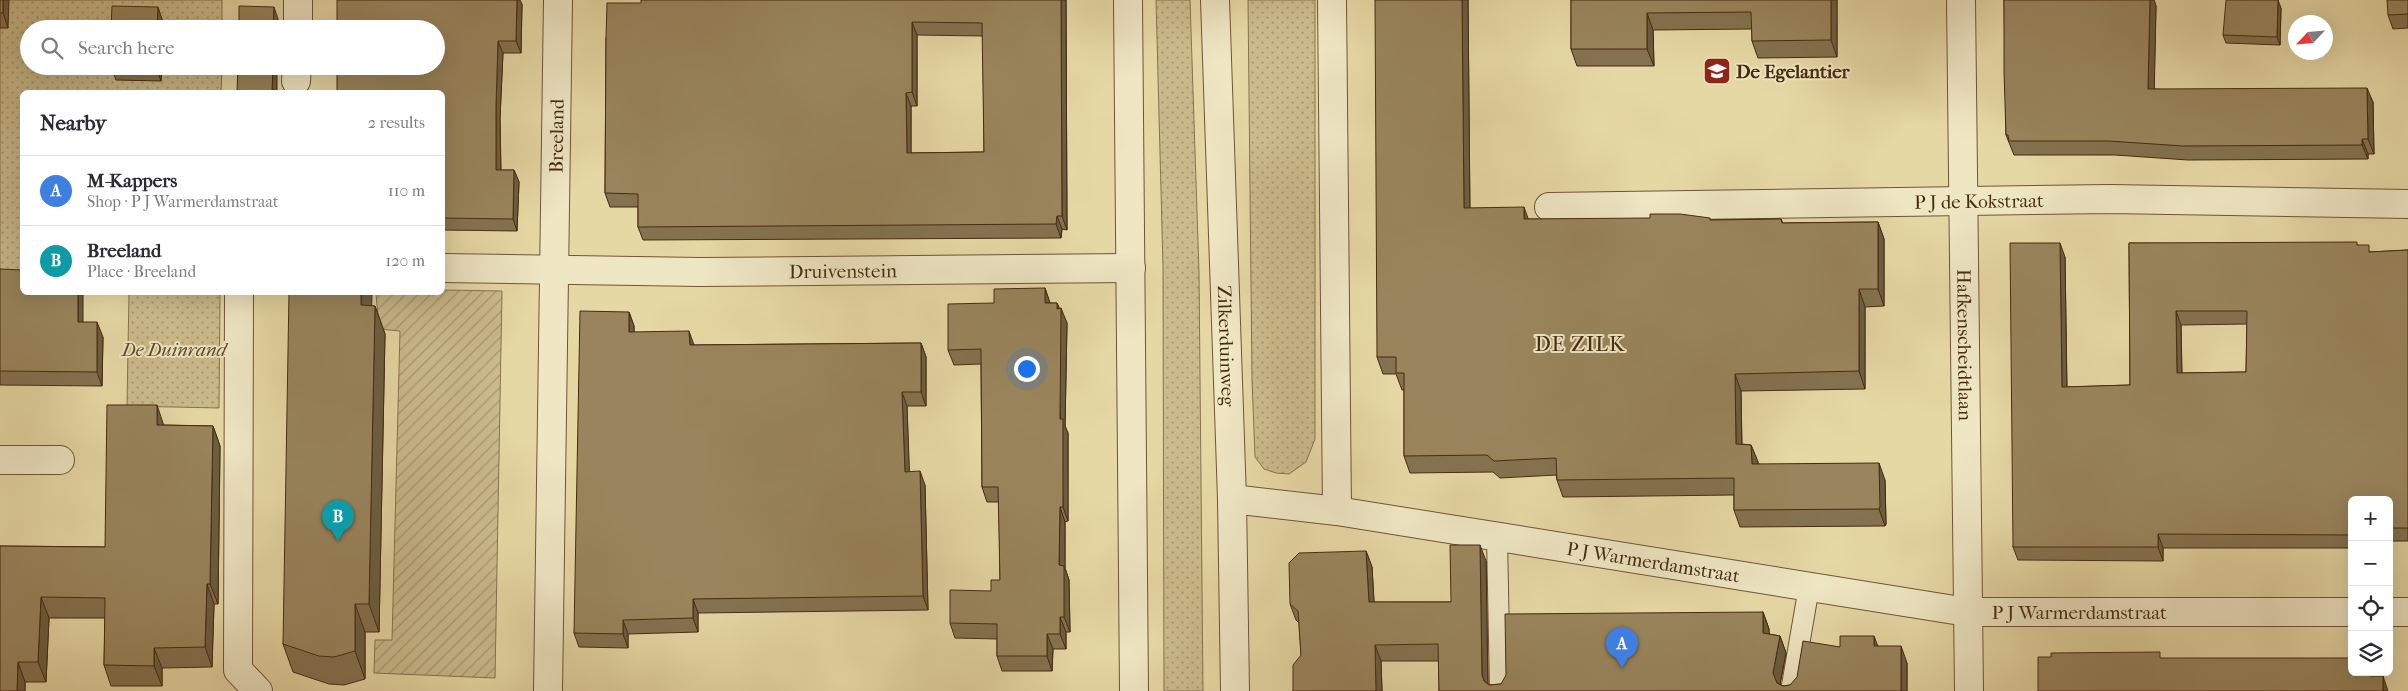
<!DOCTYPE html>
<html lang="en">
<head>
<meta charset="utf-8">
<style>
	:root { --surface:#fff; --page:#f2f2f3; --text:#2b2b33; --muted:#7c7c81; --line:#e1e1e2; --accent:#111827 }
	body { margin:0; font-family:"IM FELL French Canon",serif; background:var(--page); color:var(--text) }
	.controls { position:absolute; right:15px; bottom:15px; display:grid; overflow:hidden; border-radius:8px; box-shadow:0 5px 20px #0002 }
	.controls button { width:45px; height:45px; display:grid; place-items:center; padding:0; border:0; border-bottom:1px solid var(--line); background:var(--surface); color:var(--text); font:25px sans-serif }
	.compass { position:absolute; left:2288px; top:15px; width:45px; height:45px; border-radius:50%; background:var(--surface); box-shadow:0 5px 20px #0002; rotate:244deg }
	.you { position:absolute; left:1026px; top:368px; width:18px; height:18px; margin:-12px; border:4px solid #fff; border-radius:50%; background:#1a73e8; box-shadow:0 0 0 8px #1a73e833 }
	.badge { display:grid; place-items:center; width:32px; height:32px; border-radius:50%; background:var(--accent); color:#fff; font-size:16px; font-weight:700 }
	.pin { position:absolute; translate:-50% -41px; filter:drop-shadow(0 1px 2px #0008) }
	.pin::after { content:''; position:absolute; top:26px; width:18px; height:15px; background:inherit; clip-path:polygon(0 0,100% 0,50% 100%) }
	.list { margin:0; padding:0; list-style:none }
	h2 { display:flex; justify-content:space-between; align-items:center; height:65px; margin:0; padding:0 20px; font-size:21px }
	h2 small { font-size:16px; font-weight:400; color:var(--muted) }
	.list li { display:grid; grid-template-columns:32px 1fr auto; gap:15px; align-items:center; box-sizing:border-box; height:70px; padding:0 20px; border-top:1px solid var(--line) }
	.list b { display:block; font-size:19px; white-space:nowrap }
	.list p { margin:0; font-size:16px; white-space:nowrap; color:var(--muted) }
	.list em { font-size:16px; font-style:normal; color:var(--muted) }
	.icon { flex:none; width:28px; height:28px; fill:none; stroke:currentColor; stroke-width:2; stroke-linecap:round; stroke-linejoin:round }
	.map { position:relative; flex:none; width:2408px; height:691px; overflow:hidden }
	.search { position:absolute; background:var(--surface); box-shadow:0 5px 20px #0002; left:20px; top:20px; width:425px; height:55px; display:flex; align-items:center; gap:12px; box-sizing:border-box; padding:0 18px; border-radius:28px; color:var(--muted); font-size:19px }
	.panel { position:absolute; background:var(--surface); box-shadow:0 5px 20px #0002; left:20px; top:90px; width:425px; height:205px; border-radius:8px }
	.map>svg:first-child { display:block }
	.grass { fill:url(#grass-dots); stroke:#88734e }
	.garden { fill:url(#garden-furrows); stroke:#88734e }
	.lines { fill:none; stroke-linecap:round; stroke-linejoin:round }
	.service-casing { stroke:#6e5634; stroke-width:22 }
	.minor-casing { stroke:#6e5634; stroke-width:30 }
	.tertiary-casing { stroke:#6e5634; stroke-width:30 }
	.service { stroke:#efe6c4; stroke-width:20 }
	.minor { stroke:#efe6c4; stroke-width:28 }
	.tertiary { stroke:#efe6c4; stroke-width:28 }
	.wall { fill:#847250; stroke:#462b0f; fill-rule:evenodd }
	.shaded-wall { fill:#6b5d41; stroke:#462b0f }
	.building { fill:#99855d; stroke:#462b0f; fill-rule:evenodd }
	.labels { text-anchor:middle; stroke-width:4; stroke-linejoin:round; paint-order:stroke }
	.poi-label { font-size:19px; font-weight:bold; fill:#462b0f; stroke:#efe6c4; text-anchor:start }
	.street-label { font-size:19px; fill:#462b0f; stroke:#efe6c4 }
	.park-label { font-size:19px; font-style:italic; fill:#614828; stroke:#efe6c4 }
	.quarter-label { font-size:21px; letter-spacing:1px; fill:#462b0f; stroke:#efe6c4 }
</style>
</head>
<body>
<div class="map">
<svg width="2408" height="691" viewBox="0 0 2408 691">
	<defs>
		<pattern id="grass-dots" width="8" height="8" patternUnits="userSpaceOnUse" patternTransform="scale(1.25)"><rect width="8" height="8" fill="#cbbb8c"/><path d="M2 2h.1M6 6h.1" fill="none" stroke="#a79871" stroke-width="1.8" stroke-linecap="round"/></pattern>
		<pattern id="garden-furrows" width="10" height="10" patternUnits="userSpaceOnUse" patternTransform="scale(1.25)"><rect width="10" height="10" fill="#cbbb8c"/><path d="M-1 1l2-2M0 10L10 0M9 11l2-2" fill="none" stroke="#a79871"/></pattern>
	</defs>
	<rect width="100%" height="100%" fill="#e6d8a5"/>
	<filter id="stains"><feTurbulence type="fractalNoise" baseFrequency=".004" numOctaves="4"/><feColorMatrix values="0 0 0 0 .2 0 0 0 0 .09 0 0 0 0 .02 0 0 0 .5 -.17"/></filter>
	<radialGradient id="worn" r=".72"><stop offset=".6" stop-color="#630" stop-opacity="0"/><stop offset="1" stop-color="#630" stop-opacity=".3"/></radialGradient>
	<!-- grass -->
	<path class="grass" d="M0 0H222V29H29V66H222L221 92H22V272L0 271Z
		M1156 0H1190L1199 272 1203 691H1164L1163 267Z
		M1248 0H1315V439L1306 462 1289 474 1276 473 1264 469 1255 457 1252 379Z
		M129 293H220L219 408 127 406Z"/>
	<!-- garden -->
	<path class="garden" d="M443 290 502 291 495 678 374 673 375 640H392L400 331 379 329 376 293 442 292Z"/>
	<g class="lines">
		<!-- service casing -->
		<g class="service-casing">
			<path id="service" d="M1497 537 1500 691
				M1791 691 1809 587"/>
		</g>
		<!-- minor casing -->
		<g class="minor-casing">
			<g id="minor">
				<path d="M1128 0 1134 691"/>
				<path d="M1332 0 1337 511"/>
				<path id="s1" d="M1961 0 1969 691"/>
				<path d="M298 29V0"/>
				<path d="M296 81 297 66"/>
				<path id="s2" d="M1549 207 2110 199 2408 204"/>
				<path id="s3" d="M442 268 700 272 1131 268"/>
				<path d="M239 292 238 670 258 691"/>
				<path d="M0 460H60"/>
				<path id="s4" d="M1232 499 1337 511 1967 612H2352"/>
				<path d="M2389 612H2408"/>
				<path id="s5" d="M548 691 558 0"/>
			</g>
		</g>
		<!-- tertiary casing -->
		<g class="tertiary-casing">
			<g id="tertiary">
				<path id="s6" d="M1215 0 1232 499 1235 691"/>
			</g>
		</g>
		<!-- service -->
		<use href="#service" class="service"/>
		<!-- minor -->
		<use href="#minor" class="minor"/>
		<!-- tertiary -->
		<use href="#tertiary" class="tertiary"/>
	</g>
	<!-- wall -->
	<path class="wall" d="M0 0 8 28H0Z
		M1066 0 1067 230 1062 229 1061 238 643 240 638 227V207H610L605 193 606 37ZM917 35 983 36 984 152 911 153V106H917Z
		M1468 0 1470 208 1528 219 1710 220 1781 219 1783 223 1878 222 1884 239V306L1865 307V389L1741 391 1742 444 1751 445 1758 462V464L1885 480 1886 524 1885 526 1740 527 1734 510V495L1563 497 1557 480 1556 475 1500 478 1493 472 1410 473 1404 456V390H1402L1396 374H1383L1377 357Z
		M1571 0H1837V57L1758 58 1752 41V29L1653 30 1654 66H1577L1571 49Z
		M2004 0H2154L2156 6 2154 89 2373 102 2374 154H2368V159L2188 160 2115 155H2014L2006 135Z
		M2408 0V28L2393 29 2388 15Z
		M522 4 521 53H503L500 118 501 170H514L519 182 517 231 442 230V92Z
		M2281 8 2280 45 2226 43 2223 35Z
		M111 66H162L161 81 116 80Z
		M2129 243 2358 245 2371 252 2408 250V541H2389V500H2352V548H2163V561L2018 560 2013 547 2065 257 2067 387 2130 385ZM2247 324 2246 372 2182 373 2181 325Z
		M0 269 83 322 103 337 102 386 0 385Z
		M1045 288 1050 303H1057L1067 323 1065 426 1068 433V521L1065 522V568L1069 580 1070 632H1066V649H1053L1052 671H1002L997 656V639L955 638 950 623 991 591 1000 580 999 502H987L982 487 981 364 954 365 948 350 994 303Z
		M371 306H375L385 334 379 632H365V679L344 685 329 684 293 672 283 644Z
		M629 312 634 326V332L694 345 921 343 926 357V406H907L909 472 925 485 928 610 698 613V632L628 634V648L579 647 574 633Z
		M164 425 213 426 220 446 218 604H214L212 667 162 668V686H111L104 665 105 618H49L46 682H25V691H0V546L105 547Z
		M1366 551 1372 567 1374 602H1451L1486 561 1488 684 1489 685 1501 684 1763 612 1769 629V634L1780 636 1786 653 1780 685 1783 686 1790 685 1840 647 1878 646 1907 663V691H1439V661H1381L1382 691H1293L1301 655 1299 623 1296 620 1290 604Z"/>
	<!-- shaded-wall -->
	<path class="shaded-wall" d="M3 0H9L8 28 3 13Z
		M517 0H520L522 4 521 53 516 41Z
		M1061 0H1066L1067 230 1062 216Z
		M1462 0H1468L1470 225 1464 208Z
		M1831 0H1837V57L1831 40Z
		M2150 0H2154L2156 6 2154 103 2148 89Z
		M2278 0 2281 8 2280 45 2277 37Z
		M158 7 163 22V29H157Z
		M274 7 278 19V29H273Z
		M1647 13 1653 30 1654 66 1647 49Z
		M912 22 917 35V106L912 92Z
		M498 41 503 53 500 118 501 182 496 170V106Z
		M156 66H162L161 81Z
		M273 66H277V92H272Z
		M2367 88 2373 102 2374 154 2368 139Z
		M906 93 911 106V167L907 153Z
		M2362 139 2368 154V159L2362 145Z
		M514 170 519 182 517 231 513 219Z
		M1524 207 1530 224 1524 219Z
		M1057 216 1062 229 1061 238 1056 224Z
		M1878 222 1884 239V306L1878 289Z
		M2060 243 2065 257 2067 401 2062 387Z
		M1045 288 1050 303H1045Z
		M1859 289 1865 307V389L1859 371Z
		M78 292H83V337L78 322Z
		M361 292H372L371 333 361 305Z
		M1057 303 1061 314V308L1067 323 1065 426 1068 433V521L1063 507Z
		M375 306 385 334 379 632 369 604Z
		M2176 311 2181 325 2182 386 2177 373Z
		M629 312 634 326V346L629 332Z
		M97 322 103 337 102 386 97 372Z
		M689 331 694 345H690Z
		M921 343 926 357V406L921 392Z
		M1735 374 1741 391 1742 462 1736 444Z
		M902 392 907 406 910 486 905 472Z
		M157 405 164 426 157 425Z
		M213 426 220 446 218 604 210 584Z
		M1751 445 1758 462V481L1752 464Z
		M1879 463 1885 480 1886 524 1885 526 1879 509Z
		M920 471 925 485 928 610 923 596Z
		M1060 507 1065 522V568L1069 580 1070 632 1064 617 1059 565Z
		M2158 534 2163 548V561L2158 547Z
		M1480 545 1486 561 1488 691 1482 675Z
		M1366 551 1372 567 1375 619 1369 602Z
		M207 584 214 604 212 667 205 647Z
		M41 597 49 618 46 682 38 662Z
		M693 599 698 613V632L693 618Z
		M355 604 365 632V679L355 651Z
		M1763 612 1769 629V650L1763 633Z
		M1060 617 1066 632V649L1060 634Z
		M623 620 628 634V648L623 634Z
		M1047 634 1053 649 1052 671 1047 656Z
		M1780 636 1786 653 1779 689 1773 673Z
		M1874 636 1880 652 1874 646Z
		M1375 645 1381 661 1382 691H1376Z
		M1901 646 1907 663V691H1901Z
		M154 648 162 668V686L154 666Z
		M18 662 25 682V691H17Z
		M2370 672H2375V690L2370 676Z
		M2383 676 2388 691H2383Z"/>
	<!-- building -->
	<path class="building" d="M0 0H3V13H0Z
		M337 0H517L516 41H498L496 106V170H514L513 219 442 218V92H337V66H436V29H337Z
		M641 0H1061L1062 216H1057L1056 224 638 227V194L605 193 606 37 607 3H641ZM912 22 982 23 984 152 907 153 906 93 912 92Z
		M1375 0H1462L1464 208 1524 207V219L1650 218V214H1680L1710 218V220L1781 219 1782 223 1878 222V289H1859V371L1735 374 1736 444 1751 445 1752 464 1879 463 1880 507 1879 509 1734 510V478L1557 480 1556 458 1494 461 1487 455 1404 456V373H1396V357H1377Z
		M1571 0H1831V40L1752 41 1751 12 1647 13V49H1571Z
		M2004 0H2150L2148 89 2367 88 2368 139H2362V145L2183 146 2109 141H2009L2008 135H2006L2004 71Z
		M2226 0H2278L2277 37 2223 35Z
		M2387 0H2408V14L2388 15Z
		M112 6 158 7 157 29H111Z
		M239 6 274 7 273 29H239Z
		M238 66H273L272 92H237Z
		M2357 242V245H2369V252L2408 250V528H2389V500H2352V535L2158 534V547H2013L2010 243H2060L2062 387 2130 385 2129 243ZM2176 311H2247L2246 372 2177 373Z
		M0 269 22 270V292H78V322H97V372L0 371Z
		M1045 288V303H1057V309L1061 308 1060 419H1063V507H1060L1059 565 1064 566V617H1060V634H1047V656H997V624L950 623V590L991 591V580H1000L998 487H982L981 349 948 350V304L994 303V289Z
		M289 292H361V305L375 306 369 604H355V651L334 657 319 656 283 644Z
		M580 311 629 312V332L689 331 690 345 921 343V392H902L905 472 920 471 923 596 693 599V618L623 620V634L574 633Z
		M107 405H157V425L213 426 210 584H207L205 647 154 648V666L104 665 105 598 41 597 38 662H18L17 691H0V546L105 547Z
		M1450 545H1480L1482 675 1484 681 1489 685 1501 684 1506 675 1505 614 1763 612V633L1780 636 1773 673 1777 683 1783 686 1790 685 1797 677 1803 641 1840 647V636H1874V646H1901V691H1439L1438 644 1375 645 1376 691H1293V665L1301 655 1298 611 1290 604 1289 563 1299 553 1366 551 1369 602H1451Z
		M2160 652V658H2352V672H2370V676H2383V691H2038V657H2051V653Z"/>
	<!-- icons -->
	<defs>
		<g id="school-square" transform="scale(1.4375)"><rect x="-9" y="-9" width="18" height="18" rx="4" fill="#8f2418" stroke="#efe6c4"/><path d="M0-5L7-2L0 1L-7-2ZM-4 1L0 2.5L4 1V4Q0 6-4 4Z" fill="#fff"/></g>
	</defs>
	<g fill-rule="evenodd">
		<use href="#school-square" x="1717" y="71"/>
	</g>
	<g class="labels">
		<!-- poi labels -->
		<g class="poi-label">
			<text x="1736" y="78">De Egelantier</text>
		</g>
		<!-- street labels -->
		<g class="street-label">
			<text dy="7" stroke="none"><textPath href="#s5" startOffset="555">Breeland</textPath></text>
			<text dy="7" stroke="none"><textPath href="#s2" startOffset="430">P J de Kokstraat</textPath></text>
			<text dy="7" stroke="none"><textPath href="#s3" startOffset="401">Druivenstein</textPath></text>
			<text dy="7" stroke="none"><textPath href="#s6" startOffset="346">Zilkerduinweg</textPath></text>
			<text dy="7" stroke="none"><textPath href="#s1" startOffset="345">Hafkenscheidtlaan</textPath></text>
			<text dy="7" stroke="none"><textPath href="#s4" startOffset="426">P J Warmerdamstraat</textPath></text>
			<text dy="7" stroke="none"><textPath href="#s4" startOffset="856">P J Warmerdamstraat</textPath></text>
		</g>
		<!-- park labels -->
		<g class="park-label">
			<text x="174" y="356">De Duinrand</text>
		</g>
		<!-- quarter labels -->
		<g class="quarter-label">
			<text x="1580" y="351">DE ZILK</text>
		</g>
	</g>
	<rect width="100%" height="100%" filter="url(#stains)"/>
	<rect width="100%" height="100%" fill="url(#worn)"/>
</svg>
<div class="controls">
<button>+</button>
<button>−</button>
<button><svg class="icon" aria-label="locate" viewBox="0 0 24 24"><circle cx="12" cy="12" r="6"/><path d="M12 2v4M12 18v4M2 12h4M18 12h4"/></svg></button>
<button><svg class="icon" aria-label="layers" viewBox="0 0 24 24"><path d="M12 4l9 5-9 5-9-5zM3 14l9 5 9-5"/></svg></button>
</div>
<svg class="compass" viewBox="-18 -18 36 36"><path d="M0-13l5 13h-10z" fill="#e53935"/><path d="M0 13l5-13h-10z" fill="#7c7c81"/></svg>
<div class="you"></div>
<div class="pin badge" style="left:1622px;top:668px;background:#3f7fe0">A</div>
<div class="pin badge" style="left:338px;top:541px;background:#0f9aa8">B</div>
<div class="search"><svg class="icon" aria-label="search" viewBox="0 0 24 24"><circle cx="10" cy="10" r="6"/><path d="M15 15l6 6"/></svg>Search here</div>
<section class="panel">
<h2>Nearby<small>2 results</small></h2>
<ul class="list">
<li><span class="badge" style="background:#3f7fe0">A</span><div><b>M-Kappers</b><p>Shop · P J Warmerdamstraat</p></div><em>110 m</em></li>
<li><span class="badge" style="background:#0f9aa8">B</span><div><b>Breeland</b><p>Place · Breeland</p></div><em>120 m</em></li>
</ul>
</section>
</div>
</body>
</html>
